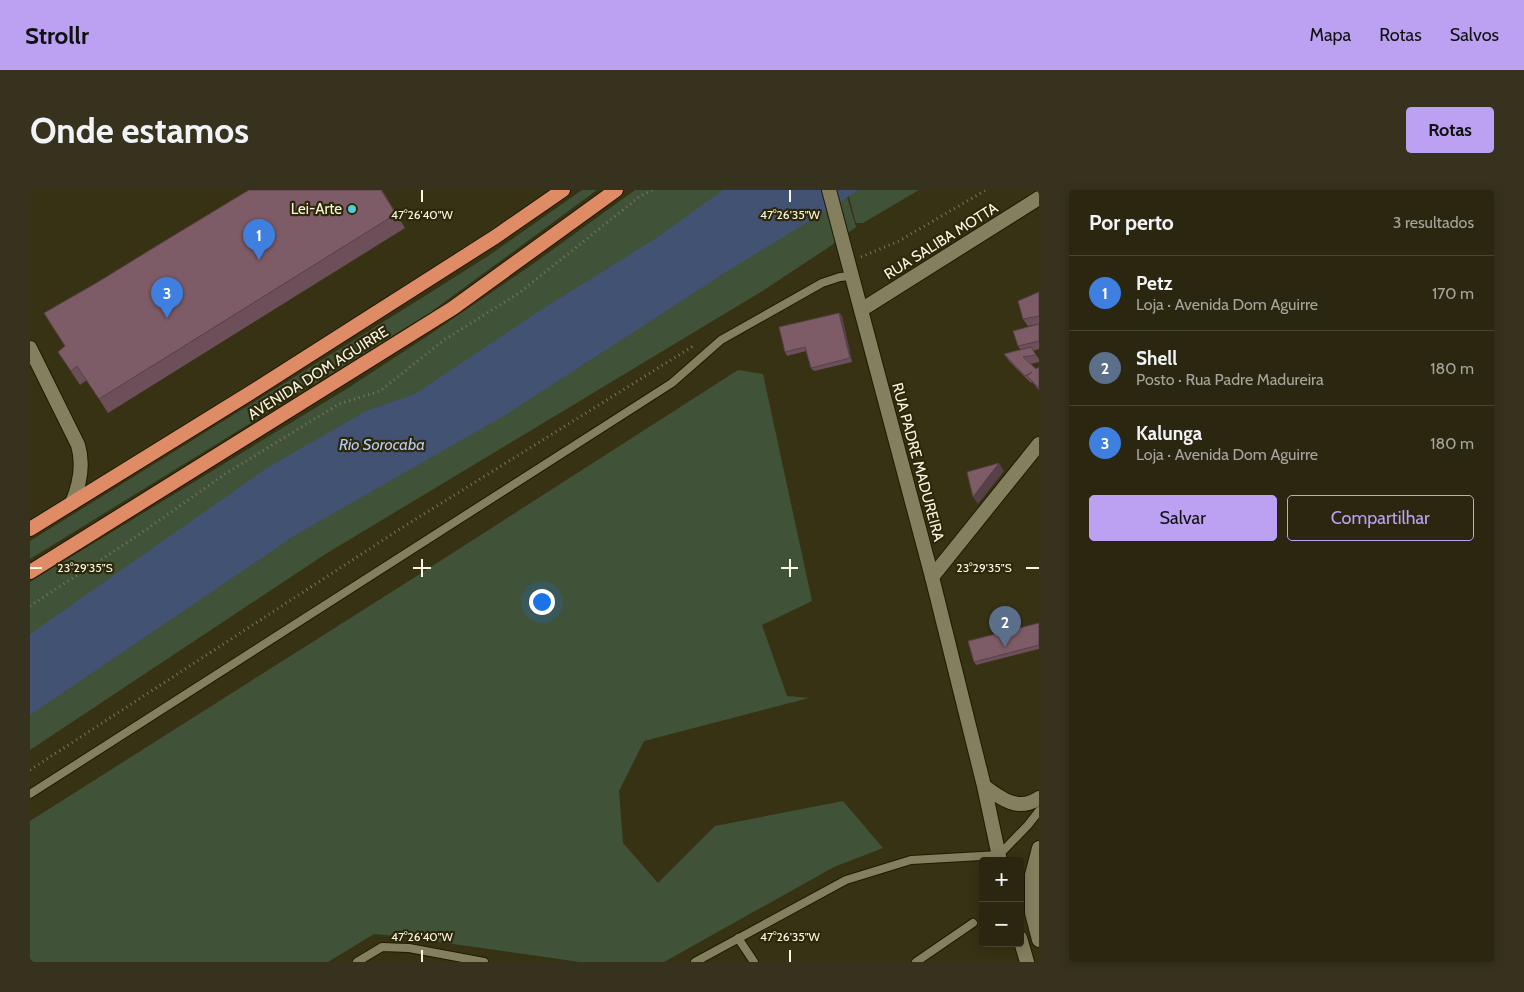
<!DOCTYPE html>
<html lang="pt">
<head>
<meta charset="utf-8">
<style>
	:root { --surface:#2a260f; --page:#36321d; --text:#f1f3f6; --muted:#a5a59e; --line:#46432f; --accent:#bca0f2 }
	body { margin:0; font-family:Cabin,sans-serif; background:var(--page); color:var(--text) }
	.controls { position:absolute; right:15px; bottom:15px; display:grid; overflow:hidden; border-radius:5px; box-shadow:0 2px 12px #0003 }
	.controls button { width:45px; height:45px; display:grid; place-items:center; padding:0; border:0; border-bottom:1px solid var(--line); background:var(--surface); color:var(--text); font:25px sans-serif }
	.you { position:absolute; left:511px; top:411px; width:18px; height:18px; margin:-12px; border:4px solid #fff; border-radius:50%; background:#1a73e8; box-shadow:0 0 0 8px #1a73e833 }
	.badge { display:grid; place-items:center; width:32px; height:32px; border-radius:50%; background:var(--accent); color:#fff; font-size:16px; font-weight:700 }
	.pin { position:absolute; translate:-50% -41px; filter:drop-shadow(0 1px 2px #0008) }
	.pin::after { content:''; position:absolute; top:26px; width:18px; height:15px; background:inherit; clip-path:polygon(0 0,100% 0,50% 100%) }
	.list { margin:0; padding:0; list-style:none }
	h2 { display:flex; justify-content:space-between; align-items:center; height:65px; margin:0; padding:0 20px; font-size:21px }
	h2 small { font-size:16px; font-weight:400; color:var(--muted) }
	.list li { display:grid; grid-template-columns:32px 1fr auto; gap:15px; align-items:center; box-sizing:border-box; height:75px; padding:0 20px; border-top:1px solid var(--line) }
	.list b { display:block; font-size:19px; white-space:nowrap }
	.list p { margin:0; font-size:16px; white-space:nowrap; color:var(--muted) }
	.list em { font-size:16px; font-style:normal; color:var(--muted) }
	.actions { display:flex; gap:10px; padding:15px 20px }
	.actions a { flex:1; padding:11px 0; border:1px solid var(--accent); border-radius:5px; text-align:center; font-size:18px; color:var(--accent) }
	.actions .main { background:var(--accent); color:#111 }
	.map { position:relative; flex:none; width:1009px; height:772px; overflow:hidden; border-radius:5px }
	header { display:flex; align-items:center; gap:30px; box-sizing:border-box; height:70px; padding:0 25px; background:var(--accent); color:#111 }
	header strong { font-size:24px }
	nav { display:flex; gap:28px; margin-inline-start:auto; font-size:18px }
	.intro { display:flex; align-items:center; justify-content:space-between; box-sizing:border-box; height:120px; padding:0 30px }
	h1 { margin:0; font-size:35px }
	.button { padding:12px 22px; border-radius:5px; background:var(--accent); color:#111; font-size:18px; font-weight:700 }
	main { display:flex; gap:30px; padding:0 30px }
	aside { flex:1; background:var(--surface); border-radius:5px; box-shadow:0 2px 12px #0003 }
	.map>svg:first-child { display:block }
	.green { fill:#405238 }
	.water { fill:#425272 }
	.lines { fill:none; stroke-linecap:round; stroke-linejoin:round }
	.service-casing { stroke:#1f1a00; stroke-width:10 }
	.minor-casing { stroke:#1f1a00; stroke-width:16 }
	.secondary-casing { stroke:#1f1a00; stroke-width:16 }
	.trunk-casing { stroke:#1f1a00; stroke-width:16 }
	.path { stroke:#7c775d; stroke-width:3; stroke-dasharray:1 4; stroke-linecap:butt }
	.service { stroke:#847f5e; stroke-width:8 }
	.minor { stroke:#847f5e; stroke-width:14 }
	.secondary { stroke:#847f5e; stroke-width:14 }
	.trunk { stroke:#df8b65; stroke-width:14 }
	.wall { fill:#6c4f59 }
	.shaded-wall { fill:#584048 }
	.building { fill:#7e5c67; stroke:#584048 }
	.ticks { fill:none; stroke:#f9f6e4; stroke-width:2 }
	.poi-dot { fill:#52cbd9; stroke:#2e280a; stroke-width:2 }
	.labels { text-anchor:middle; stroke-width:4.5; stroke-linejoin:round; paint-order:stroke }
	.poi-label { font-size:15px; fill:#f9f6e4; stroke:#2e280a; text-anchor:end }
	.street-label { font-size:15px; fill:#f9f6e4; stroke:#2e280a }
	.water-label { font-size:16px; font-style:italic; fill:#b4cbf9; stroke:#2e280a }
	.ticks-label { font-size:12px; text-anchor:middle; fill:#f9f6e4; stroke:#2e280a; stroke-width:4.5; stroke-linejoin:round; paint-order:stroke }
</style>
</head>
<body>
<header>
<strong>Strollr</strong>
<nav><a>Mapa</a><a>Rotas</a><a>Salvos</a></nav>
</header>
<div class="intro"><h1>Onde estamos</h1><a class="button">Rotas</a></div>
<main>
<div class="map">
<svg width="1009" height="772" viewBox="0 0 1009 772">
	<rect width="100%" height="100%" fill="#383214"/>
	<!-- green -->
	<path class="green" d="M552 0H567L401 122 0 369V351L390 109 458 66Z
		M605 0H815L826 37 802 55 734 100 294 365 0 560V392L318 198 399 145 500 76Z
		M817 0H889L833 33H826Z
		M708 180 733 184 782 411 732 435 757 506 779 508 614 551 589 601 593 653 628 693 685 636 813 611 853 658 804 677 634 772H550L374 747 344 744 298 772H0V631L371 396Z"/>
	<!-- water -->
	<path class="water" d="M693 0H829L693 84 477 224 267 344 0 525V444L237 278 336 221 385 204 509 121 628 47Z"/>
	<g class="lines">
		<!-- service casing -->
		<g class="service-casing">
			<path id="service" d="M0 604 642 193 691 150 792 93 810 87 822 86
				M708 748 724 772
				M327 772 352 757 379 758 454 772
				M665 772 816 690 881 670 969 665 998 635 1009 621
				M886 772 943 733"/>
		</g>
		<!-- minor casing -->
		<g class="minor-casing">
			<path id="minor" d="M831 120 1009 8
				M902 387 1009 254"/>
		</g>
		<!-- secondary casing -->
		<g class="secondary-casing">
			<path id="secondary" d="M799 0 902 387 954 596 970 671
				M0 158 48 255C54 275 50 294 42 313
				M954 596C971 609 989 622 1009 608
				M1009 658 1002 685V723L1009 750
				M990 748 997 772"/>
		</g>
		<!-- trunk casing -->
		<g class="trunk-casing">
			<path id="trunk" d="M0 339 220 203 465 47 533 0
				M0 382 423 118 586 0"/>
		</g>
		<!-- path -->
		<path class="path" d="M831 67 869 51 956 0
			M0 416 107 346 195 284 309 214 350 201 414 150 489 103 609 7 622 0
			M0 580 370 339 665 155"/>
		<!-- service -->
		<use href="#service" class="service"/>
		<!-- minor -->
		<use href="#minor" class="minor"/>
		<!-- secondary -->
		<use href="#secondary" class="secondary"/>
		<!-- trunk -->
		<use href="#trunk" class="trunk"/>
	</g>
	<!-- wall -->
	<path class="wall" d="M219 0H352L375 38 78 223 57 190 50 195 28 162 35 156 68 92Z
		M1009 102V134L998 136 993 129Z
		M809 123 812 126 822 172 784 181 781 178 776 161 757 166 755 162Z
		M1009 134V159L1003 161 1009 169V172L1000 174 1006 179 1009 177V200L1002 192 1001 193 979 171 974 164 991 160 988 156Z
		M1009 433V459L946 475 944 472Z"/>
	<!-- shaded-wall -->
	<path class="shaded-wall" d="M351 0H352L375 38 366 24Z
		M809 123 812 126 822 172 820 168Z
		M969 273 974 281 948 314 943 307Z"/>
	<!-- building -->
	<path class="building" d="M219 0H351L366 24 69 209 47 176 41 181 28 162 35 156 14 123 68 92 133 52Z
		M1009 102V126L993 129 988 111Z
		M809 123 820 168 781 178 775 157 755 162 749 137Z
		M1009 134V151L988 156 983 141Z
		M1001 157 1006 165 993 167 1006 179 1009 177V198L997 186 1002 182 995 186 974 164Z
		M969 273 943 307 937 282Z
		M1009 433V455L944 472 938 451Z"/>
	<!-- ticks -->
	<path class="ticks" d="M392 0V12M760 0V12M392 369V387M760 369V387M0 378H12M383 378H401M751 378H768M996 378H1009M392 760V772M760 760V772"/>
	<!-- markers -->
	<circle class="poi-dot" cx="322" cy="19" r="5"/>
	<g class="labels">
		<!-- poi labels -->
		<g class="poi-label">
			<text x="312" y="24">Lei-Arte</text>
		</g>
		<!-- street labels -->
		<g class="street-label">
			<text transform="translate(911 51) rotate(-32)" y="5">RUA SALIBA MOTTA</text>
			<text transform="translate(288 183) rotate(-32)" y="5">AVENIDA DOM AGUIRRE</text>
			<text transform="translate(888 272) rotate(75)" y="5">RUA PADRE MADUREIRA</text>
		</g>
		<!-- water labels -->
		<g class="water-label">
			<text x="352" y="260">Rio Sorocaba</text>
		</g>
	</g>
	<g class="ticks-label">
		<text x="392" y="29">47°26'40"W</text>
		<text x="760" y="29">47°26'35"W</text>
		<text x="55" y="382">23°29'35"S</text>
		<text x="954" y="382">23°29'35"S</text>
		<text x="392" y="751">47°26'40"W</text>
		<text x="760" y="751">47°26'35"W</text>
	</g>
</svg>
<div class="controls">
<button>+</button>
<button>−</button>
</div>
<div class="you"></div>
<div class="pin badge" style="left:229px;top:70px;background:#3f7fe0">1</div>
<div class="pin badge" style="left:975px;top:457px;background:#5c6f8a">2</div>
<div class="pin badge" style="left:137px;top:128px;background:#3f7fe0">3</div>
</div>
<aside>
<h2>Por perto<small>3 resultados</small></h2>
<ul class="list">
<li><span class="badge" style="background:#3f7fe0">1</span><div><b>Petz</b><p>Loja · Avenida Dom Aguirre</p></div><em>170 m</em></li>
<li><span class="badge" style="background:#5c6f8a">2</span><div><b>Shell</b><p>Posto · Rua Padre Madureira</p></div><em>180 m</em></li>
<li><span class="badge" style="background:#3f7fe0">3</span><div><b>Kalunga</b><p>Loja · Avenida Dom Aguirre</p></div><em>180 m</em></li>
</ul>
<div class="actions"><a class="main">Salvar</a><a>Compartilhar</a></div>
</aside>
</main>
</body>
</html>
